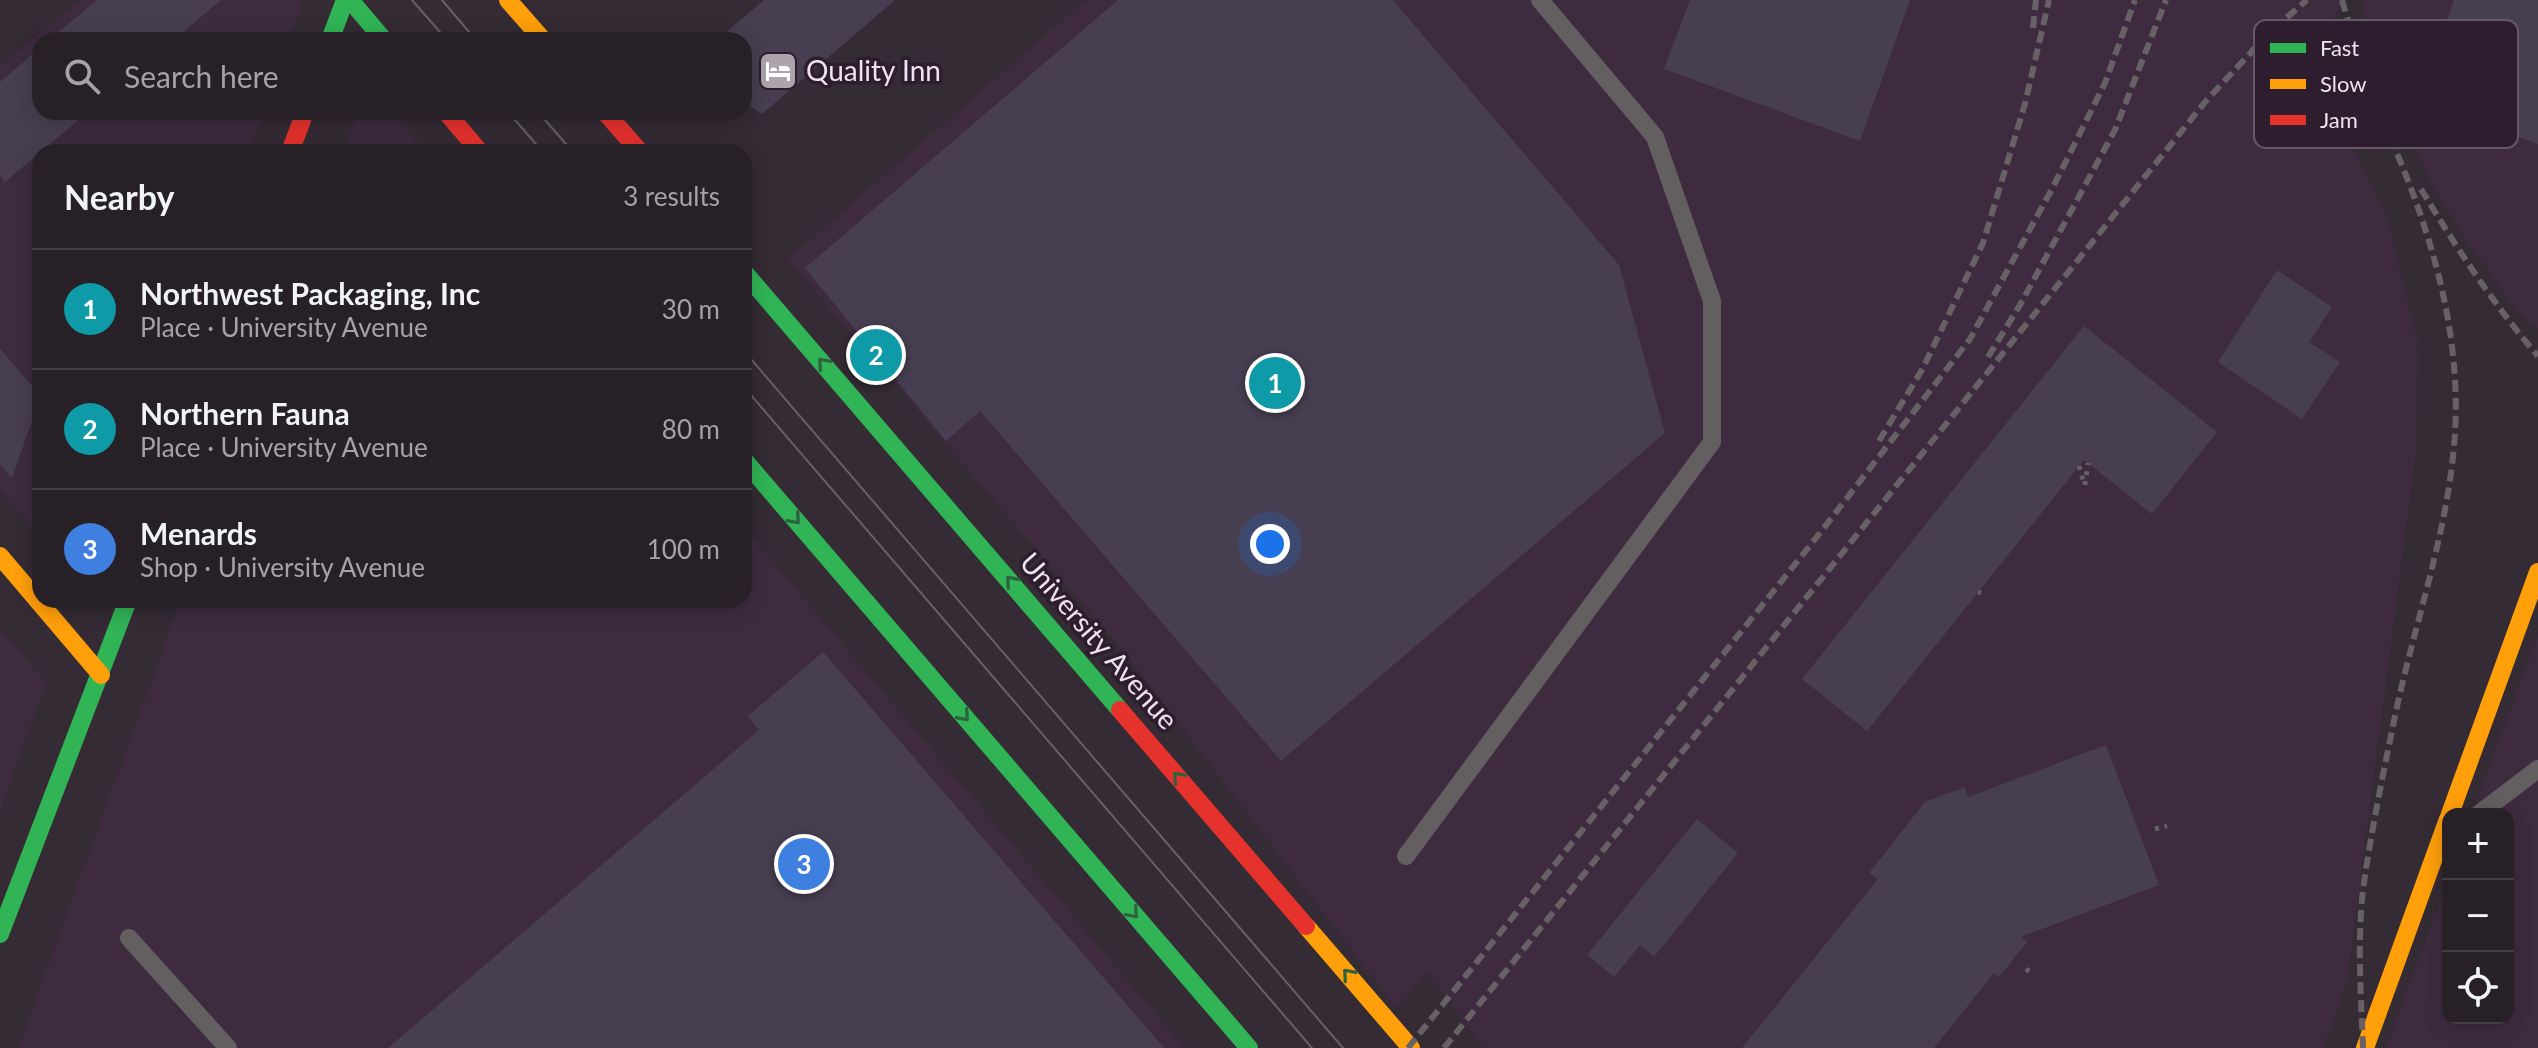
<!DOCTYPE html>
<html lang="en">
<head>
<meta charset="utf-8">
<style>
	:root { --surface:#272027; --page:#332d33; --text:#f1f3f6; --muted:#a4a3a7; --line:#433e44; --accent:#b45309 }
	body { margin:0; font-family:Lato,sans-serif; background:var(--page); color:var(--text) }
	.controls { position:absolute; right:24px; bottom:24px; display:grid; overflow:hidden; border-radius:16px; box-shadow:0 4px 20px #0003 }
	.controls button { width:72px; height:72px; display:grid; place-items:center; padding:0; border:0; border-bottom:2px solid var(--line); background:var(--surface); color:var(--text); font:40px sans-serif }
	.you { position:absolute; left:1270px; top:544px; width:28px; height:28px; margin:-20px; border:6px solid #fff; border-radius:50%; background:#1a73e8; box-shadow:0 0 0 12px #1a73e833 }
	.badge { display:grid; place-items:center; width:52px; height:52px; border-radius:50%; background:var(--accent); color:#fff; font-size:26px; font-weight:700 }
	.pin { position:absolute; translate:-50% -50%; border:4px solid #fff; box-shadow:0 2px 8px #0006 }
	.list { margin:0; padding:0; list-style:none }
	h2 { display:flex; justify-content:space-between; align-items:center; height:104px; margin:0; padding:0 32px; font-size:34px }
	h2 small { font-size:26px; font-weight:400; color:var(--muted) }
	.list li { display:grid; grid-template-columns:52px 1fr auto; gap:24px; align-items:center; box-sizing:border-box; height:120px; padding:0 32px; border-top:2px solid var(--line) }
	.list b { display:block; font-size:30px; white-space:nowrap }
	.list p { margin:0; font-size:26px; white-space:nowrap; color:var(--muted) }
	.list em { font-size:26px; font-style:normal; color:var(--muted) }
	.icon { flex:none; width:44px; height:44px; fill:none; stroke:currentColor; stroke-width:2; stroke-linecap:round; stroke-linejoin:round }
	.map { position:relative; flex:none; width:2538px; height:1048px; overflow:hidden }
	.search { position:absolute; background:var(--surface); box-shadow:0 4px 20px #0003; left:32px; top:32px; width:720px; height:88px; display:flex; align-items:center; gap:20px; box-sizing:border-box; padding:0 28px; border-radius:24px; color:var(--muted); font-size:30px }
	.panel { position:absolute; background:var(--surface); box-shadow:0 4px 20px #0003; left:32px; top:144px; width:720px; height:464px; border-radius:24px }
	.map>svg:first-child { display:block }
	.built { fill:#3e2b40 }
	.building { fill:#473f51 }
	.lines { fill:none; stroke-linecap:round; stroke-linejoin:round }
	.path { stroke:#646064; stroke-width:5; stroke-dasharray:4 6; stroke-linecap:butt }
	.lane { stroke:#635e60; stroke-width:18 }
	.fast { stroke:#30b455; stroke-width:18 }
	.slow { stroke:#ff9f0a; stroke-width:18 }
	.jam { stroke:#e5322d; stroke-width:18 }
	.tram { stroke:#676166; stroke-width:2 }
	.rail { stroke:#676166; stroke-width:6; stroke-dasharray:12 6; stroke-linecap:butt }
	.oneway { stroke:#2e6140 }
	.labels { text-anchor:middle; stroke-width:7; stroke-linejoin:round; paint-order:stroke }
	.poi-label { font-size:28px; fill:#ede3ee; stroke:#2d1d2e; text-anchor:start }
	.street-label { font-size:28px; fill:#ede3ee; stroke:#2d1d2e }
	.key { fill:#2d1d2e; stroke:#675868; stroke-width:2 }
	.key-label { font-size:22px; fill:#ede3ee }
</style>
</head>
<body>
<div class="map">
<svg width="2538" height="1048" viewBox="0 0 2538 1048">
	<rect width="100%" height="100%" fill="#342b34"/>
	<!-- built -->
	<path class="built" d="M81 0H303L288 40H40V112H262L248 152H40V535L0 490V66Z
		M1086 0H2345L2306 55 2387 218 2417 339 2416 451 2347 982 2323 1048H1484L1426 971 1397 1009 1128 657 788 259Z
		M2360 0H2538V328L2517 311 2463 235 2430 180 2397 105Z
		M358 112H391L425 152H343Z
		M744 528 1185 1048H18L181 600H744Z
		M0 629 46 682 0 811Z
		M2538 635V1048H2386L2448 880V1018H2508V814H2472Z"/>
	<!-- building -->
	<path class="building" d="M97 0H221L174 40H49Z
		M764 0H895L762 114 744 102V40H717Z
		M1118 0H1393L1619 265 1665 433 1281 761 980 411 946 441 805 268Z
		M1690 0H1910L1860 141 1664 69Z
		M2454 0H2538V144L2418 101Z
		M40 48V112H88L5 182 0 176V82Z
		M2277 270 2332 307 2309 342 2340 362 2302 419 2218 362Z
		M2084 326 2217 432 2152 514 2084 460 1867 731 1802 679Z
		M0 349 40 395V407L34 415 12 478 0 464Z
		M823 652 1164 1048H388L759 730 748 716Z
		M2106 745 2159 885 2021 937 2027 942 1999 977 1994 973 1934 1048H1742L1878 879 1869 873 1925 802 1965 787 1968 797Z
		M1697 819 1738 853 1654 957 1640 945 1614 977 1587 955Z"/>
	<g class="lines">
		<!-- path -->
		<path class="path" d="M2079 466 2083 480
			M2085 485 2088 463
			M1978 592 1981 593
			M2155 829 2167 826
			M2026 969 2034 975"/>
		<!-- lane -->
		<path class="lane" d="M2479 814 2538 769
			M1406 856 1712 442V301L1655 137 1540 0
			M129 938 228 1048"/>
		<!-- fast -->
		<path class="fast" d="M350 0 384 40
			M330 40 345 0
			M744 272 1120 710
			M744 460 1249 1048
			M0 934 128 600"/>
		<!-- slow -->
		<path class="slow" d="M508 0 543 40
			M0 556 101 675
			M2450 814 2538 572
			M1306 926 1411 1048
			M2365 1048 2448 819"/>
		<!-- jam -->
		<path class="jam" d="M446 112 480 152
			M605 112 640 152
			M290 152 305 112
			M1120 710 1306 926"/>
		<!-- tram -->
		<path class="tram" d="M412 0 447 40
			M442 0 476 40
			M508 112 543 152
			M538 112 573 152
			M744 351 1343 1048
			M744 387 1312 1048"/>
		<!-- rail -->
		<path class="rail" d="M2342 0 2357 52 2396 148
			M2033 28 2036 0
			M2421 189C2456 247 2493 304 2538 356
			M1988 357 2020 305 2115 130 2166 0
			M1879 441 1923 368 1983 243 2025 104 2049 0
			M1408 1048 1816 538 1970 339 2053 187 2105 83 2135 0
			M1444 1048 2205 102 2269 33 2307 0
			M2363 1048C2361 996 2357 942 2363 890 2371 831 2384 770 2396 711 2416 619 2449 528 2455 433 2461 330 2431 232 2391 139"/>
	</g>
	<!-- one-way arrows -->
	<defs><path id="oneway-chevron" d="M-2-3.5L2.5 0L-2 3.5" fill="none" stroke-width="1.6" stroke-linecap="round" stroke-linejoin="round" transform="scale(2)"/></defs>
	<g class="oneway">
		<use href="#oneway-chevron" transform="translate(823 363) rotate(-131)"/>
		<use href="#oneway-chevron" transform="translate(795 519) rotate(49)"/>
		<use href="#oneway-chevron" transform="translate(1011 581) rotate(-131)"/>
		<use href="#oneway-chevron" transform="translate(964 716) rotate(49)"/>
		<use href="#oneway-chevron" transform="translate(1178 777) rotate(-131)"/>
		<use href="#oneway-chevron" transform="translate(1133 913) rotate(49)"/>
		<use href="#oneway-chevron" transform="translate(1348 974) rotate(-131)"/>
	</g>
	<!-- icons -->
	<defs>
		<g id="hotel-square" transform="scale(2)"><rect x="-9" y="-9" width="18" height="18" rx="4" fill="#aca3ad" stroke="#2d1d2e"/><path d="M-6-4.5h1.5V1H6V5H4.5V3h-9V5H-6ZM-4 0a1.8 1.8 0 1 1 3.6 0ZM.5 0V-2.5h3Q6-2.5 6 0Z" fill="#fff"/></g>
	</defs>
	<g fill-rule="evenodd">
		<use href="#hotel-square" x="778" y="71"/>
	</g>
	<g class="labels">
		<!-- poi labels -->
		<g class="poi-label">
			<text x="806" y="81">Quality Inn</text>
		</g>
		<!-- street labels -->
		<g class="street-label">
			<text transform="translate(1099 641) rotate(49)" y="10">University Avenue</text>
		</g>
	</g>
	<!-- legend -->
	<rect x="2254" y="20" width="264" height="128" rx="12" class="key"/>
	<rect x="2270" y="43" width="36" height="10" fill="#30b455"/>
	<rect x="2270" y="79" width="36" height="10" fill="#ff9f0a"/>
	<rect x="2270" y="115" width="36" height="10" fill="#e5322d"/>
	<g class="key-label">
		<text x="2320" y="56">Fast</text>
		<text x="2320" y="92">Slow</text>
		<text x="2320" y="128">Jam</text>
	</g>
</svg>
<div class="controls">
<button>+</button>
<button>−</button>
<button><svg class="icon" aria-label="locate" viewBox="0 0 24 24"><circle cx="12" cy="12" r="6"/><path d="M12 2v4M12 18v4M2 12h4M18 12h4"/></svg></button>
</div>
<div class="you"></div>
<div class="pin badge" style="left:1275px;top:383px;background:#0f9aa8">1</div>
<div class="pin badge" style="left:876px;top:355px;background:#0f9aa8">2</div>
<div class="pin badge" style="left:804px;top:864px;background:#3f7fe0">3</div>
<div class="search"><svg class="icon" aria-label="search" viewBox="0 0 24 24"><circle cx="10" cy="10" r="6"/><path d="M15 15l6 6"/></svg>Search here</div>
<section class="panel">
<h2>Nearby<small>3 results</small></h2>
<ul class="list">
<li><span class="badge" style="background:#0f9aa8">1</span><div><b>Northwest Packaging, Inc</b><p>Place · University Avenue</p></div><em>30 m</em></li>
<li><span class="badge" style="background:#0f9aa8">2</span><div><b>Northern Fauna</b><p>Place · University Avenue</p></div><em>80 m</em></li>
<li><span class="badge" style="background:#3f7fe0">3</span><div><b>Menards</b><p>Shop · University Avenue</p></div><em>100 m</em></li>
</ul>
</section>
</div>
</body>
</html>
